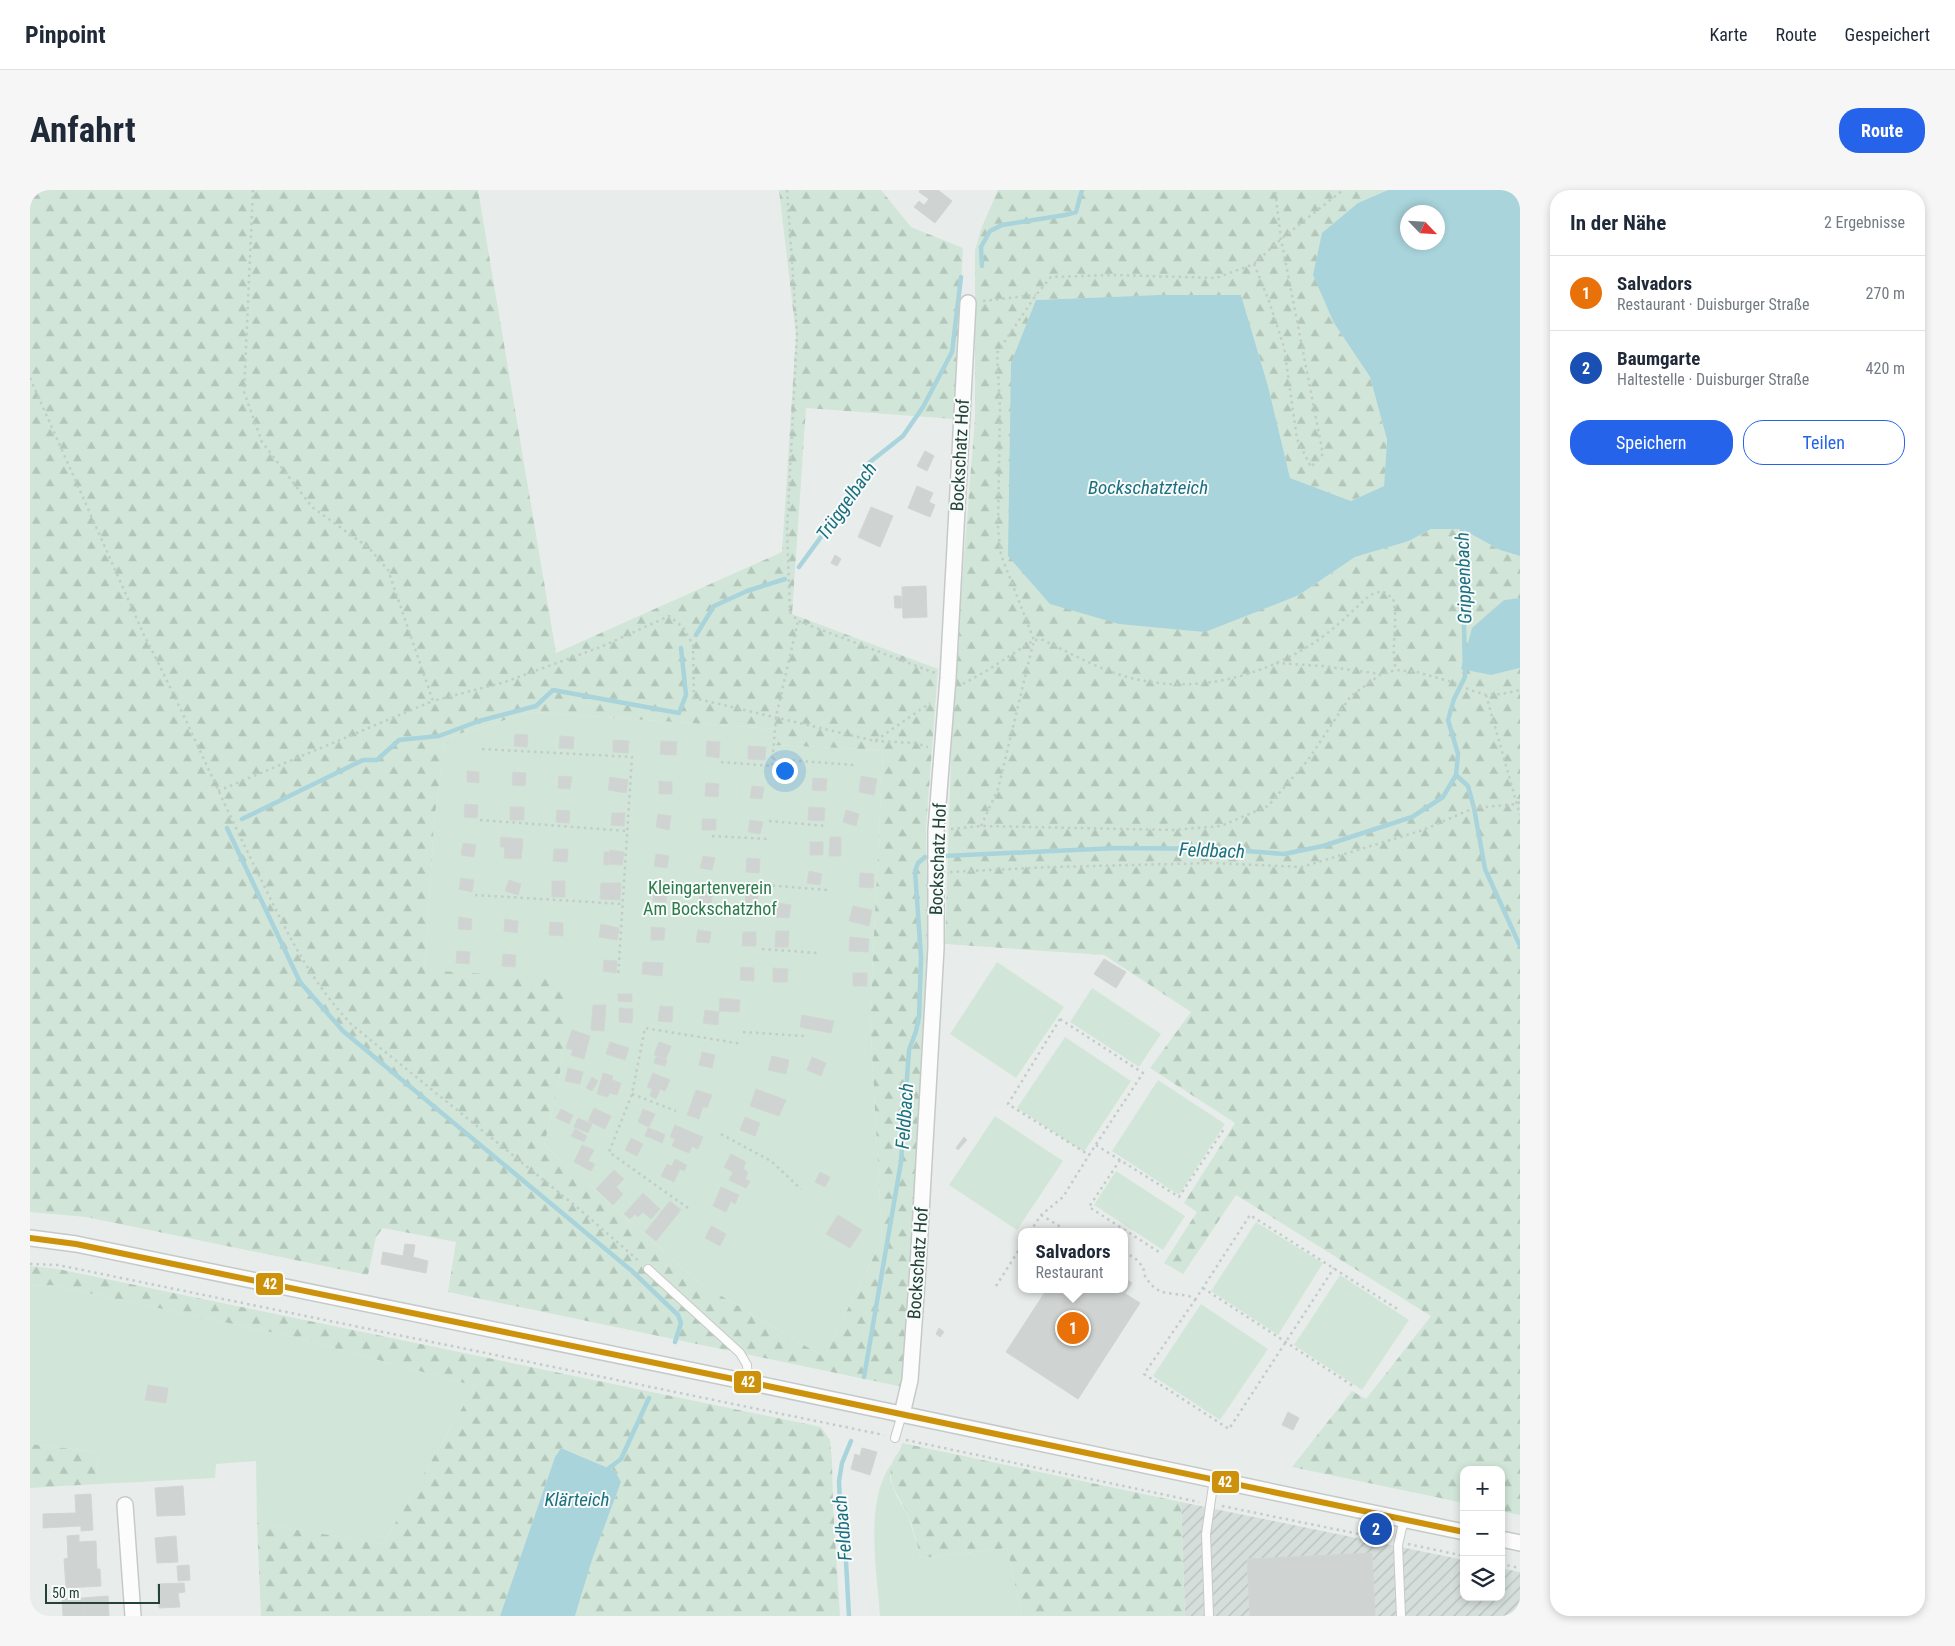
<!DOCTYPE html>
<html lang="de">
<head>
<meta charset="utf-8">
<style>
	:root { --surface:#fff; --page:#f6f6f7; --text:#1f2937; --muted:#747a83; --line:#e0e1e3; --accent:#2563eb }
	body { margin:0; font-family:"Roboto Condensed",sans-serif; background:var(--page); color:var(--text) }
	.controls { position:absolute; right:15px; bottom:15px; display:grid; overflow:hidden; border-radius:10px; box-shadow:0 2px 8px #0003 }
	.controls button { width:45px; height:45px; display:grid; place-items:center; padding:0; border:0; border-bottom:1px solid var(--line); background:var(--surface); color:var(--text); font:25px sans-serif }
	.compass { position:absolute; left:1370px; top:15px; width:45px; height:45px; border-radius:50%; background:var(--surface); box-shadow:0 2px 8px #0003; rotate:115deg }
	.scale { position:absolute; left:15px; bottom:12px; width:115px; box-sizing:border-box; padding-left:5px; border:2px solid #24423a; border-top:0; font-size:14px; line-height:18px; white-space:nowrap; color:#24423a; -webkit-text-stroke:4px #f7fbf9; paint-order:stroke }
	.you { position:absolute; left:754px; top:580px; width:18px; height:18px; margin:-12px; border:4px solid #fff; border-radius:50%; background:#1a73e8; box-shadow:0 0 0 8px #1a73e833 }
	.badge { display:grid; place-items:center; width:32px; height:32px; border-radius:50%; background:var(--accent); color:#fff; font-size:16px; font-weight:700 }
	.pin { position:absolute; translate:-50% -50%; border:2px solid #fff; box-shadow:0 1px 5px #0006 }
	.popup { position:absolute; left:988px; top:1038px; width:110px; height:65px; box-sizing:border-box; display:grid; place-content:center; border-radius:10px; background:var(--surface); filter:drop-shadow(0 1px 4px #0005); font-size:16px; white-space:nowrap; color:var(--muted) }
	.popup b { font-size:19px; color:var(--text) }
	.popup::after { content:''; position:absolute; left:50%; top:100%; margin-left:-10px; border:10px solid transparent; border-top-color:var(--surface) }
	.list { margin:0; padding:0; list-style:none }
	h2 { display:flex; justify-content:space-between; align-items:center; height:65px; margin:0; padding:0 20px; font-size:21px }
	h2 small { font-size:16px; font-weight:400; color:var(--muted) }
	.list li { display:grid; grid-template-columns:32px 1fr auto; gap:15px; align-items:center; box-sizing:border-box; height:75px; padding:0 20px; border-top:1px solid var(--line) }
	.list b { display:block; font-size:19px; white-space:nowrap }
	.list p { margin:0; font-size:16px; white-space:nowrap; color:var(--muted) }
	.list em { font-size:16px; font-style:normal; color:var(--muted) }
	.actions { display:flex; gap:10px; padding:15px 20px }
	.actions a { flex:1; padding:11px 0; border:1px solid var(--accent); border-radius:20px; text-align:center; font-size:18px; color:var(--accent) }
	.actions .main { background:var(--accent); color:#fff }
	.icon { flex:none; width:28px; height:28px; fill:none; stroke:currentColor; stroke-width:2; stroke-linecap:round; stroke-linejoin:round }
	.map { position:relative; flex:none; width:1490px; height:1426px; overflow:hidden; border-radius:20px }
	header { display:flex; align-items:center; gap:30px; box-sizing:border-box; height:70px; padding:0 25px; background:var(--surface); border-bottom:1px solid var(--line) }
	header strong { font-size:24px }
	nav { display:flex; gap:28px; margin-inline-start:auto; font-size:18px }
	.intro { display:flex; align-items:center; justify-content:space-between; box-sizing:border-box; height:120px; padding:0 30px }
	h1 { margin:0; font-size:35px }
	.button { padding:12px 22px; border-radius:20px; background:var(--accent); color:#fff; font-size:18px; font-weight:700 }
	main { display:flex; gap:30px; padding:0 30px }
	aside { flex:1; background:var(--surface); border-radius:20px; box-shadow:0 2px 8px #0003 }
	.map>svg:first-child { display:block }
	.industrial { fill:url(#industrial-furrows) }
	.green { fill:#d1e6d8 }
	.forest { fill:url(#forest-firs); fill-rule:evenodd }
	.water { fill:#a9d4db; fill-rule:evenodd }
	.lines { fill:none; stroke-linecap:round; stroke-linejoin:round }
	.stream { stroke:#a9d4db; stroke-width:4.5 }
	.building { fill:#cfd4d2; stroke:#d1d6d4 }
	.lane-casing { stroke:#c5cac8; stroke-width:10 }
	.street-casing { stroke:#c5cac8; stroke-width:18 }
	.path { stroke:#c3ccca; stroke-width:2.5; stroke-dasharray:2.5 4; stroke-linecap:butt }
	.lane { stroke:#fcfcfc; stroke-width:8 }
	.street { stroke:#fcfcfc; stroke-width:15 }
	.bus-1-casing { stroke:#f7fbf9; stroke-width:10 }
	.bus-1 { stroke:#cd920c; stroke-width:6 }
	.labels { text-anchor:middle; stroke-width:4; stroke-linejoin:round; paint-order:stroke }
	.street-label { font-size:18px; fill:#24423a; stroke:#f7fbf9 }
	.park-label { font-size:18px; fill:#2d7a4b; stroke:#f7fbf9 }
	.water-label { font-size:19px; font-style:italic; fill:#1c6f80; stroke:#f7fbf9 }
	.line-badge { stroke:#f7fbf9; stroke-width:2 }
	.badge-label { font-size:14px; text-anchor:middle; font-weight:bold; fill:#fff }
</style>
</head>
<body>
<header>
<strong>Pinpoint</strong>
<nav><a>Karte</a><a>Route</a><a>Gespeichert</a></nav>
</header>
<div class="intro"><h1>Anfahrt</h1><a class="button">Route</a></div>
<main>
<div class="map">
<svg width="1490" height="1426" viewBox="0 0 1490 1426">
	<defs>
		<pattern id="industrial-furrows" width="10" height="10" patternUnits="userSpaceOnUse" patternTransform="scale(1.25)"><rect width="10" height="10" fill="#d6dedb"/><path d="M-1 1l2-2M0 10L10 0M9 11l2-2" fill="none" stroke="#b8c0bd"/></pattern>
		<pattern id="forest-firs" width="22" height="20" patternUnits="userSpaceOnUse" patternTransform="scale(1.25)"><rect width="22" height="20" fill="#d1e6d8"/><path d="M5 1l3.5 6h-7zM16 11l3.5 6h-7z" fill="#b3c6ba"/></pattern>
	</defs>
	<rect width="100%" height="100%" fill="#e8edeb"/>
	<!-- industrial -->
	<path class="industrial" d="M1151 1312 1434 1370V1407H1471V1378L1490 1382V1426H1155Z"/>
	<!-- green -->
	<path class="green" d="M502 522 745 539 744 555 853 560 840 826 852 1050 794 1167 668 1092 514 955 528 897 533 861 395 780 404 632 414 556 425 545Z
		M967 772 1034 817 986 888 920 844Z
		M1062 798 1131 844 1109 877 1040 832Z
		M1035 847 1101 891 1054 962 987 918Z
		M1128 890 1195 934 1149 1005 1082 961Z
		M965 926 1033 971 987 1040 919 995Z
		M1086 981 1155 1026 1133 1060 1064 1015Z
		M1226 1032 1293 1073 1248 1145 1181 1101Z
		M1310 1085 1379 1130 1332 1200 1264 1155Z
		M21 1095 259 1146 445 1196 353 1354 227 1333 226 1271 186 1274 185 1288 68 1294 67 1262 0 1254V1096Z
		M1171 1114 1238 1159 1190 1230 1123 1186Z
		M861 1274 860 1290 867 1307 878 1325 891 1368 977 1358 992 1426H850C847 1379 834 1314 861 1274Z"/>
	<!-- forest -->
	<path class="forest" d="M0 0H448L526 463 752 362 766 145 749 0H851L881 37 933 58 924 229 776 218 762 424 908 479 896 638 898 758 873 1197 418 1102 426 1052 353 1038 346 1047 338 1085 56 1027 0 1022ZM502 522 745 539 744 555 853 560 840 826 852 1050 794 1167 668 1092 514 955 528 897 533 861 535 789 395 780 404 632 414 557 425 545Z
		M968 0H1358L1328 13 1304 133 1340 187 1357 251 1354 296 1321 311 1260 288 1238 196 1211 105H1128L1006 110 1269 405 1325 367 1379 351 1401 339H1432L1470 360 1490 366V408L1474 410 1431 478 1461 485 1490 478V1325L1471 1321V1280H1434V1313L1262 1277 1322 1201 1336 1209 1401 1126 1206 1005 1153 1084 1134 1073 1167 1022 1154 1013 1205 933 1120 878 1161 822 1074 765 915 754 923 505 945 228V61L951 39Z
		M0 1076 28 1079 791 1237 800 1250 802 1271 803 1316 810 1426H545L562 1370 591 1292 585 1281 531 1258 525 1267 470 1426H231L227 1333 353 1354 445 1196 259 1146 21 1095 0 1096Z
		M872 1253 1151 1312 1155 1426H992L977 1358 891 1368C887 1355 884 1340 879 1327 872 1309 858 1298 861 1277 862 1268 871 1262 872 1253Z
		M0 1254 67 1262 68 1294 0 1298Z"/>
	<!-- water -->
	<path class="water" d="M1358 0H1490V366L1470 360 1432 339H1401L1379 351 1325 367 1269 405 1175 442 1089 434 1020 414 978 366 981 173 1006 110 1128 105H1211L1238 196 1260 288 1321 311 1354 296 1357 250 1340 187 1304 133 1283 85 1292 43 1328 13ZM1378 22H1408V52H1378Z
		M1490 408V478L1461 485 1431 479 1442 438 1474 410Z
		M531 1258 585 1281 591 1292 562 1370 545 1426H470L525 1267Z"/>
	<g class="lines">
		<!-- stream -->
		<path class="stream" d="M952 76 951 57 960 41 972 35 1035 25 1046 22 1052 0
			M769 377 818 310 840 272 873 246 893 217 922 162 931 87
			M666 445 684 416 717 401 755 389
			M1426 585 1438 596 1444 618 1455 679 1490 756
			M212 629 333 570H347L369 550 409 546 449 531 506 516 523 500 649 523 656 505 651 458
			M197 638 270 792 313 841 602 1081 648 1125 651 1133 645 1152
			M914 666 1088 658 1192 659 1254 664 1293 656 1382 627 1413 607 1426 585 1428 564 1418 530 1424 509 1435 487 1432 334
			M834 1187 871 972 879 860 886 841 889 827 891 767 885 681 888 673 895 667
			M579 1278 591 1269 619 1208
			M819 1426 814 1335 810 1316 809 1291 812 1273 821 1251"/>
	</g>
	<!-- building -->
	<path class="building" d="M890 0H908L922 11 905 33 884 17 889 11 894 15 899 9 889 2Z
		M895 261 904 266 897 281 887 276Z
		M887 296 903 303 899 312 905 315 900 327 878 318Z
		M841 317 863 326 850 357 828 347Z
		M805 365 811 369 807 376 801 373Z
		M896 396 897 427 873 428 872 397Z
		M864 406H871L872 418H865Z
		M485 544 498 545 497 557 484 556Z
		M530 546 544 547 543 559 529 558Z
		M583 550 599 551 598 563 583 562Z
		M631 551 647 552 646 565 630 564Z
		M677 551 690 552 689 568 676 566Z
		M718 556 736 557 735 570 718 569Z
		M437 581 449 582V593L437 592Z
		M483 582 496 583 495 596 482 595Z
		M529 586 542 587 540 599 528 598Z
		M831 586 847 589 844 605 829 602Z
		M580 587 598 590 596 603 578 600Z
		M783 588 797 589 796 601 782 600Z
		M629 591 642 592V604H629Z
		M676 593 689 594 688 607 675 606Z
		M722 596 734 597 732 609 720 608Z
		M435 614 448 615 447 628 434 627Z
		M480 617H494V630H480Z
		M779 617 795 618 794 631 778 630Z
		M527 620 540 621 539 633 526 632Z
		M816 620 829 624 826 636 813 632Z
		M582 623H595L594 636 581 635Z
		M628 624 641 626 639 640 626 637Z
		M672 629H686V640H672Z
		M720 630 733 632 730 644 718 642Z
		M471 647 493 649 491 669 474 668 475 657H470Z
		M800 647H811V666H799Z
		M780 652H793V665H780Z
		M433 653 446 655 444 667 431 665Z
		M524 659H538L537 672 523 671Z
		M580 660 594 662 592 675 579 674Z
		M574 662H579V675H574Z
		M626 664 639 666 637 678 624 676Z
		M673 666 685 668 682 680 670 678Z
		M717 668 730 669 729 683 716 682Z
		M779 681 792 684 790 695 777 693Z
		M830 683 844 684 843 698 829 697Z
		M431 688 444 690 442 702 429 699Z
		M479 690 491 694 488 705 475 701Z
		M522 691H535V707H522Z
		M571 693H591L590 710 570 709Z
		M624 699 637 700 636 712 623 711Z
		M670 701 683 702 681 714 669 713Z
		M716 703 728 705 727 717 715 716Z
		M748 713 761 715 759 728 746 727Z
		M823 716 842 720 839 736 819 731Z
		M429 727 442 729 441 740 428 739Z
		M475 729 488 731 487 743 474 741Z
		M520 732 533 733V746L519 745Z
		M571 734 589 738 587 750 569 747Z
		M621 737 635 738 634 750H621Z
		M668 740 681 742 679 753 666 752Z
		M746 741H759L758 757H745Z
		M713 742H726V756H712Z
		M820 747 839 749 838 762 819 761Z
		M427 761 440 762 439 774 426 773Z
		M473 764 486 765 485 777 472 776Z
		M1074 769 1096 782 1086 798 1064 784Z
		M574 770 587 771 586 783 573 781Z
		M613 772 633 773 632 786 612 784Z
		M711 777 724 778V791L710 790Z
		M743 778 758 779 757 792H743Z
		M823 783H837V796H823Z
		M588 804H602V812L588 811Z
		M690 808 710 810 709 822 689 821Z
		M563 815H576L574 841 561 840Z
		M630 816 643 817 642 832 628 831Z
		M589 818 603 819 602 833 589 832Z
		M675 820 689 822 688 835 673 833Z
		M772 825 804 831 801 843 770 837Z
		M542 840 560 846 554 869 541 865 543 860 536 858Z
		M580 852 599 858 595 870 576 864Z
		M629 852 641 856 636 869 624 865Z
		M672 862 685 865 682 878 669 875Z
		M742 866 759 870 756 884 738 880Z
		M626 867 637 870 635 876 624 873Z
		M782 867 796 873 791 886 777 880Z
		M538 878 553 882 550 894 535 891Z
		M573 883 583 886 582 890 591 893 587 905 579 903 578 907 567 904Z
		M623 883 640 890 635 901 630 899 626 909 620 906 622 899 617 897Z
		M562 887 568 891 562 901 556 898Z
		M726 899 756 910 749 926 720 916Z
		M666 900 682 905 677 918 673 916 669 929 657 925Z
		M564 918 581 926 575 939 558 931Z
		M531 919 543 925 539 934 526 928Z
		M613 919 625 924 619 937 608 932Z
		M715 927 730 933 725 946 710 940Z
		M548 928 562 934 558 943 544 937Z
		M645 935 673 947 668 959 662 956 659 963 642 956 645 949 640 947Z
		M618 938 624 940 621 948 615 946Z
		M545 939 557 946 554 952 541 946Z
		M625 940 635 945 632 953 621 948Z
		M934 947 937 950 928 960 926 958Z
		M601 948 613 954 607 966 595 960Z
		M552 955 564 960 558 971 565 974 561 981 544 972Z
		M701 964 716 972 713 979 718 982 715 989 720 991 716 998 699 990 703 982 694 977Z
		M645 969 657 975 654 981 650 979 644 992 631 986 637 974 642 976Z
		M584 980 594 989 586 997 593 1004 583 1015 566 999Z
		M790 982 800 987 795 997 785 992Z
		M691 997 709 1005 705 1014 701 1011 696 1022 683 1016Z
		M613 1003 630 1019 621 1029 613 1022 608 1027 605 1024 600 1029 594 1024Z
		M640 1011 651 1020 626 1051 615 1042Z
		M808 1025 832 1040 820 1058 796 1044Z
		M681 1036 696 1044 690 1056 675 1048Z
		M375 1054 385 1055 383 1067 398 1071 396 1083 351 1074 353 1062 373 1066Z
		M1094 1088 1102 1093 1095 1103 1088 1099H1094Z
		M1017 1099H1088L1110 1113 1048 1209 976 1162Z
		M909 1138 914 1142 910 1147 906 1144Z
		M118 1195 138 1198 136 1213 115 1210Z
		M1258 1222 1269 1228 1263 1240 1252 1235Z
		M832 1258 847 1262 840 1285 821 1279 825 1264 830 1266Z
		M153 1296 155 1325 127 1326 125 1298Z
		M61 1304 63 1340 51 1341V1336L13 1338V1324L46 1323 45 1305Z
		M49 1345V1352L66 1351 67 1379H70L71 1396 36 1398 34 1369 38 1368 37 1346Z
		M146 1346 148 1372 127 1373 125 1348Z
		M1342 1363 1345 1426H1220L1217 1369Z
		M159 1375 160 1390 148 1391 147 1376Z
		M154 1393 155 1402 148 1403 150 1417 129 1418 127 1394Z
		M78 1406 79 1426H54L53 1408Z
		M53 1408 54 1426H33L32 1409Z"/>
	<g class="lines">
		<!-- lane casing -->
		<g class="lane-casing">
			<path id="lane" d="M618 1079 710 1163 717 1175 718 1192
				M865 1248 872 1224
				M1179 1426 1176 1344 1184 1289
				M1371 1426 1368 1355 1374 1329"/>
		</g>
		<!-- street casing -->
		<g class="street-casing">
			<path id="street" d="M0 1048 46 1054 718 1192 1434 1342
				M872 1224 880 1190 888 1077 906 758V640L918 488 938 113
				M95 1315 103 1426
				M1471 1349 1490 1353"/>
		</g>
		<!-- path -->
		<path class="path" d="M223 0 214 202 232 252 282 317 339 358 358 380 403 511 475 492 573 456 639 426 653 437 663 455 664 508 845 551 900 513
			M757 0 767 144 757 340 760 422 768 431 905 483
			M1224 74 1239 111 1254 157 1267 249 1281 277 1293 264 1251 49 1245 0
			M953 111 1006 105
			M0 188 114 445C154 522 188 603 227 681 254 737 279 790 322 835L548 1018 610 1072
			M1246 473 1293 476 1350 484
			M933 494 958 480 1004 450H1013C1046 466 1079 485 1115 491 1173 502 1233 485 1282 454 1303 441 1322 421 1340 405L1352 401 1363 408C1369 432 1360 456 1366 480
			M1456 505 1490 625
			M845 551 885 553 898 557
			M452 559 602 567 588 787
			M743 569 824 575
			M691 572 742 576 746 527 768 431
			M188 601 403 511
			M450 630 597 641
			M739 631 796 636
			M951 636 968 599 1004 450 971 365 968 339 970 219 967 163 1006 105 1021 87 1084 85 1186 88 1224 74 1251 49 1313 0
			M921 639 951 636 1144 640 1191 636 1238 616 1278 570 1320 507 1351 484 1366 480 1387 482 1422 492 1440 500 1456 505 1472 504 1490 500
			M682 646 738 649
			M920 682 1022 677 1182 673 1272 677 1393 640 1444 618 1486 614 1490 612
			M736 695 797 700
			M445 705 593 714
			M686 718 734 721
			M732 759 788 763
			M1030 829 1113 883 1059 965 978 914Z
			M713 842 774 846
			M602 904 646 921
			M691 944 741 971 771 999
			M1066 955 1149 1007 1194 939
			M1090 970 1059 1017 1129 1062
			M658 1018 579 962 602 904 615 838 712 854
			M1011 1025 1039 1042
			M1000 1042 1011 1025 1033 1007 1059 965
			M1051 1042 1053 1039 1059 1042
			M1088 1042 1091 1037
			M1094 1062 1105 1068 1113 1077 1115 1086 1121 1095 1131 1102 1159 1106 1165 1110 1114 1184 1199 1239 1304 1078
			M0 1074 28 1075 854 1245
			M966 1096 992 1055
			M1173 1098 1323 1196
			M1165 1110 1220 1025 1369 1120
			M876 1250 1169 1312
			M1192 1316 1358 1350
			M1378 1354 1434 1366
			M1471 1374 1490 1378"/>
		<!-- lane -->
		<use href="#lane" class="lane"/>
		<!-- street -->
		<use href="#street" class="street"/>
		<!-- bus-1 casing -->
		<g class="bus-1-casing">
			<path id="bus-1" d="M0 1048 46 1054 718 1192 1434 1342"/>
		</g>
		<!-- bus-1 -->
		<use href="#bus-1" class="bus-1"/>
	</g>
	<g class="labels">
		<!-- street labels -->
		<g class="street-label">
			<text transform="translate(930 265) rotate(-87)" y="6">Bockschatz Hof</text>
			<text transform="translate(908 669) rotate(-88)" y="6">Bockschatz Hof</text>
			<text transform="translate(888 1073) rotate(-86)" y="6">Bockschatz Hof</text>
		</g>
		<!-- park labels -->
		<g class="park-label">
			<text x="680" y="704">Kleingartenverein<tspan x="680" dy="21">Am Bockschatzhof</tspan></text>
		</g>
		<!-- water labels -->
		<g class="water-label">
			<text x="1118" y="304">Bockschatzteich</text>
			<text transform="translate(816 311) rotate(-55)" y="7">Trüggelbach</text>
			<text transform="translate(1433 388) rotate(-92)" y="7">Grippenbach</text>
			<text transform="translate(1182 660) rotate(2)" y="7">Feldbach</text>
			<text transform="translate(874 926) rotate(-86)" y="7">Feldbach</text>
			<text x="547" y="1316">Klärteich</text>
			<text transform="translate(812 1338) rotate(-95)" y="7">Feldbach</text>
		</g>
	</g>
	<g class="line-badge">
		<rect x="225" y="1082" width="29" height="24" rx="5" fill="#cd920c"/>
		<rect x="703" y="1180" width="29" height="24" rx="5" fill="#cd920c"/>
		<rect x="1181" y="1280" width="29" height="24" rx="5" fill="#cd920c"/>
	</g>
	<g class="badge-label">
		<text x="240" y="1099">42</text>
		<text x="718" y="1197">42</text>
		<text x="1195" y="1297">42</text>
	</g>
</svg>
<div class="controls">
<button>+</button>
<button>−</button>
<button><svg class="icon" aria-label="layers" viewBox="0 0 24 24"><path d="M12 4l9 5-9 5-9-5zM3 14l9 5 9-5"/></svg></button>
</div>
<svg class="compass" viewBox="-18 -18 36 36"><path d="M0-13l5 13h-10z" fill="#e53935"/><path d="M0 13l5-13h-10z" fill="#747a83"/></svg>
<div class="scale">50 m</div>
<div class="you"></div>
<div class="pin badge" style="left:1043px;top:1138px;background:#e8710a">1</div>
<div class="popup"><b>Salvadors</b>Restaurant</div>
<div class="pin badge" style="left:1346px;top:1339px;background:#1a4fb4">2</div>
</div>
<aside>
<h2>In der Nähe<small>2 Ergebnisse</small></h2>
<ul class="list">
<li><span class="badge" style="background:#e8710a">1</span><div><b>Salvadors</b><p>Restaurant · Duisburger Straße</p></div><em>270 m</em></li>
<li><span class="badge" style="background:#1a4fb4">2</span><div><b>Baumgarte</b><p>Haltestelle · Duisburger Straße</p></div><em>420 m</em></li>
</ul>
<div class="actions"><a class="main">Speichern</a><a>Teilen</a></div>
</aside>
</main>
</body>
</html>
